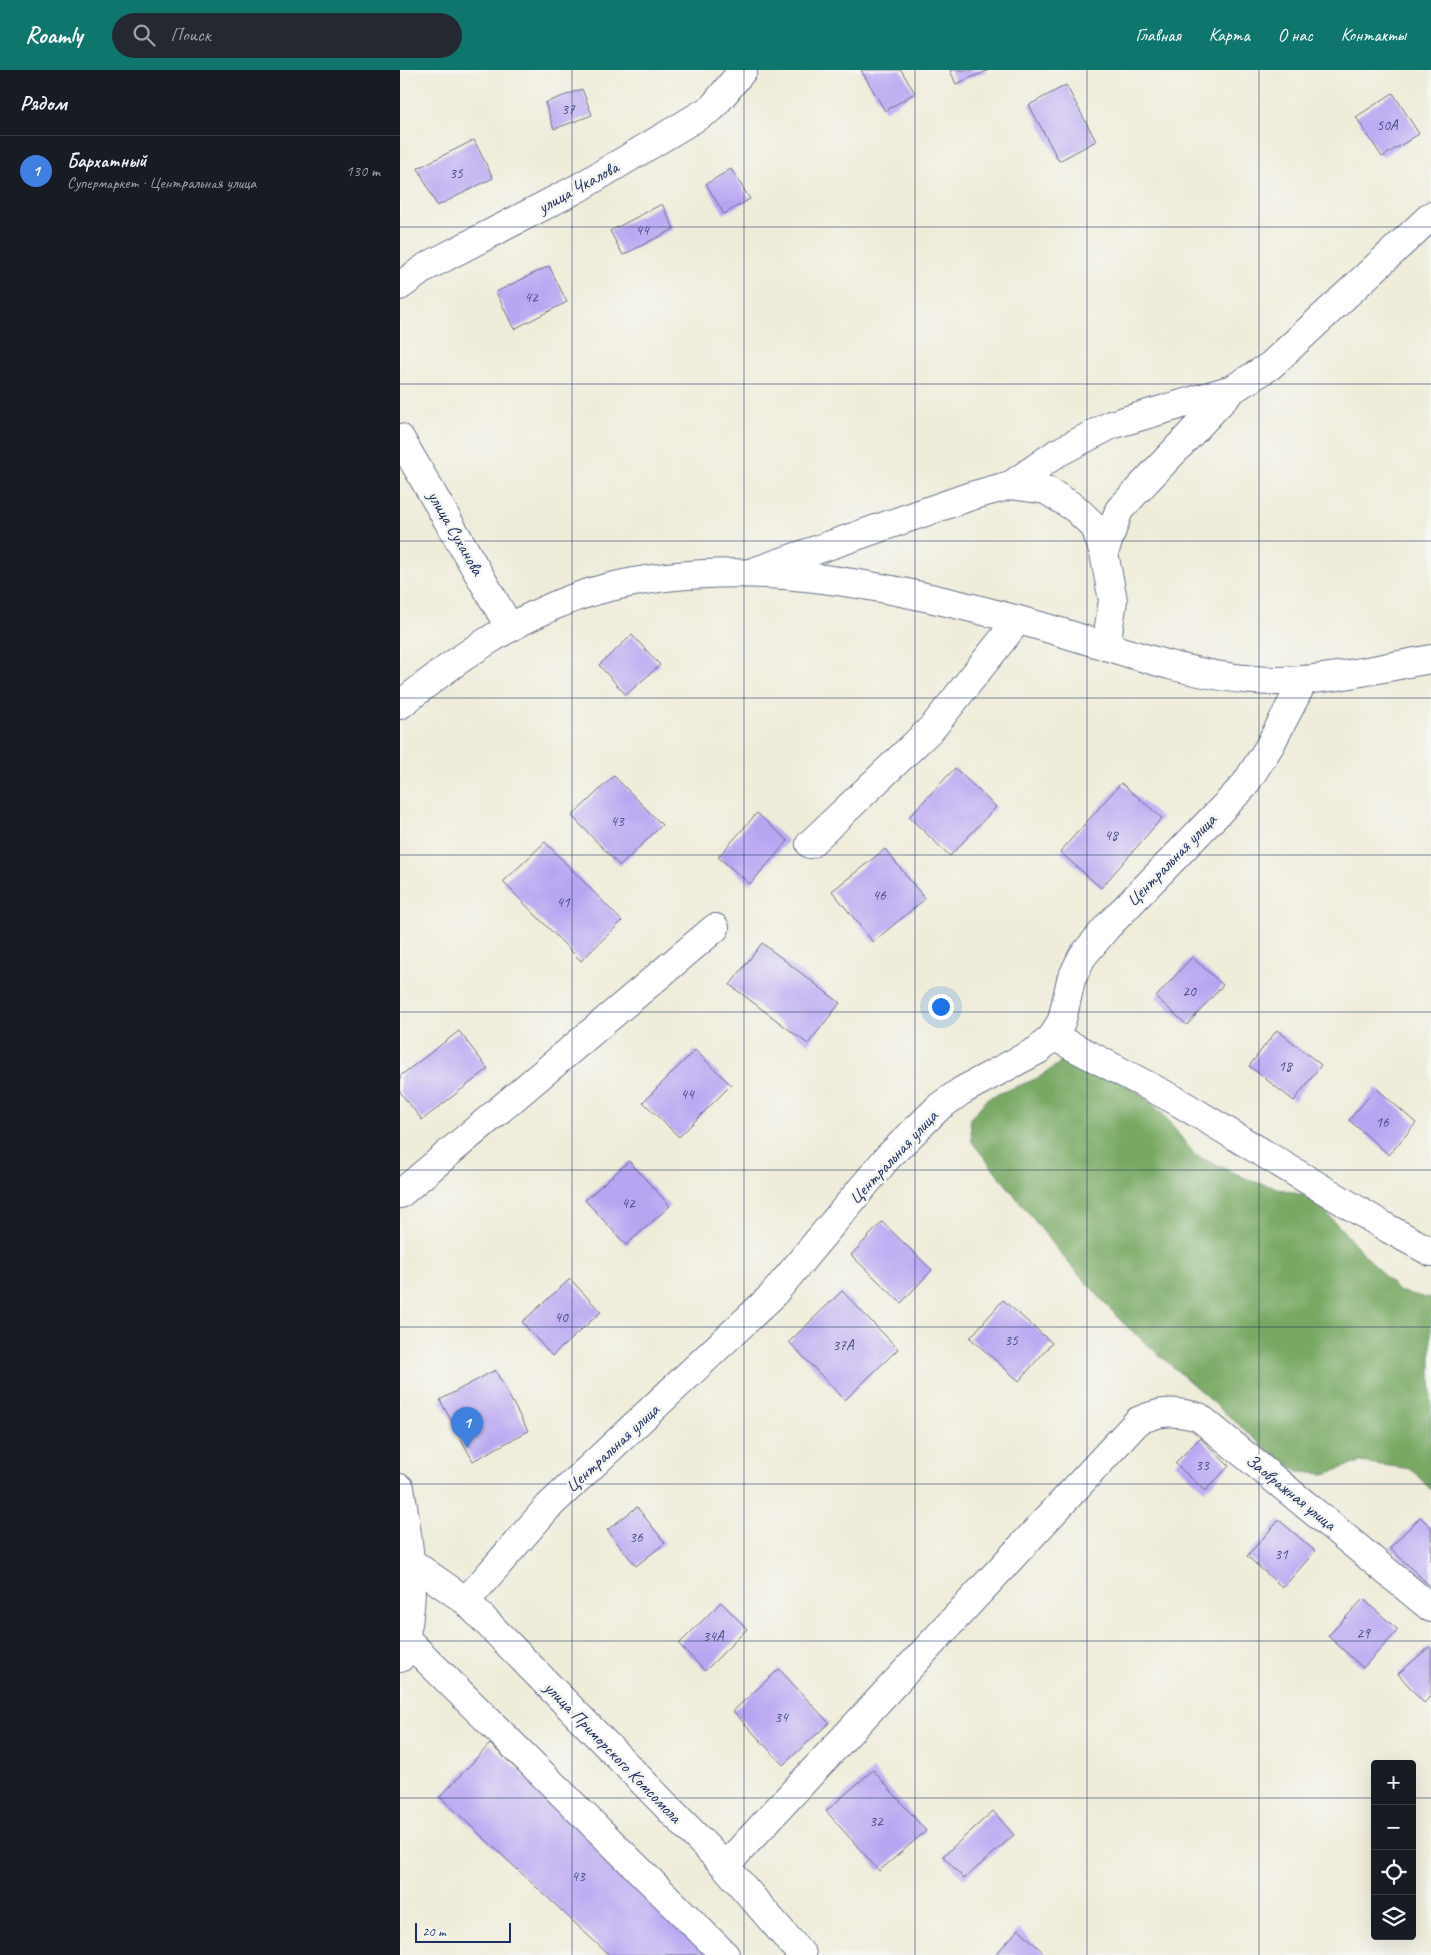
<!DOCTYPE html>
<html lang="ru">
<head>
<meta charset="utf-8">
<style>
	:root { --surface:#171b24; --page:#242831; --text:#f1f3f6; --muted:#9ea1a6; --line:#363941; --accent:#0f766e }
	body { margin:0; font-family:Caveat,sans-serif; background:var(--page); color:var(--text) }
	.controls { position:absolute; right:15px; bottom:15px; display:grid; overflow:hidden; border-radius:5px; box-shadow:0 5px 20px #0002 }
	.controls button { width:45px; height:45px; display:grid; place-items:center; padding:0; border:0; border-bottom:1px solid var(--line); background:var(--surface); color:var(--text); font:25px sans-serif }
	.scale { position:absolute; left:15px; bottom:12px; width:96px; box-sizing:border-box; padding-left:5px; border:2px solid #1b2f5e; border-top:0; font-size:14px; line-height:18px; white-space:nowrap; color:#1b2f5e; -webkit-text-stroke:4px #f6f6f2; paint-order:stroke }
	.you { position:absolute; left:540px; top:936px; width:18px; height:18px; margin:-12px; border:4px solid #fff; border-radius:50%; background:#1a73e8; box-shadow:0 0 0 8px #1a73e833 }
	.badge { display:grid; place-items:center; width:32px; height:32px; border-radius:50%; background:var(--accent); color:#fff; font-size:16px; font-weight:700 }
	.pin { position:absolute; translate:-50% -41px; filter:drop-shadow(0 1px 2px #0008) }
	.pin::after { content:''; position:absolute; top:26px; width:18px; height:15px; background:inherit; clip-path:polygon(0 0,100% 0,50% 100%) }
	.list { margin:0; padding:0; list-style:none }
	h2 { display:flex; justify-content:space-between; align-items:center; height:65px; margin:0; padding:0 20px; font-size:21px }
	h2 small { font-size:16px; font-weight:400; color:var(--muted) }
	.list li { display:grid; grid-template-columns:32px 1fr auto; gap:15px; align-items:center; box-sizing:border-box; height:70px; padding:0 20px; border-top:1px solid var(--line) }
	.list b { display:block; font-size:19px; white-space:nowrap }
	.list p { margin:0; font-size:16px; white-space:nowrap; color:var(--muted) }
	.list em { font-size:16px; font-style:normal; color:var(--muted) }
	.icon { flex:none; width:28px; height:28px; fill:none; stroke:currentColor; stroke-width:2; stroke-linecap:round; stroke-linejoin:round }
	.map { position:relative; flex:none; width:1031px; height:1885px; overflow:hidden }
	header { display:flex; align-items:center; gap:30px; box-sizing:border-box; height:70px; padding:0 25px; background:var(--accent); color:#fff }
	header strong { font-size:24px }
	nav { display:flex; gap:28px; margin-inline-start:auto; font-size:18px }
	.search { width:350px; height:45px; background:var(--page); display:flex; align-items:center; gap:12px; box-sizing:border-box; padding:0 18px; border-radius:28px; color:var(--muted); font-size:19px }
	main { display:flex }
	aside { flex:1; background:var(--surface) }
	.map>svg:first-child { display:block }
	.forest { fill:#78a964; stroke:#4a6c61 }
	.building { fill:#b8a5f2 }
	.lines { fill:none; stroke-linecap:round; stroke-linejoin:round }
	.minor-casing { stroke:#657189; stroke-width:30 }
	.major-casing { stroke:#657189; stroke-width:30 }
	.minor { stroke:#fff; stroke-width:28 }
	.major { stroke:#fff; stroke-width:28 }
	.grid { fill:none; stroke:#1b2f5e; stroke-width:1; stroke-opacity:0.55 }
	.labels { text-anchor:middle; stroke-width:5; stroke-linejoin:round; paint-order:stroke }
	.number-label { font-size:15px; fill:#424c83 }
	.street-label { font-size:18px; fill:#1b2f5e; stroke:#f6f6f2 }
</style>
</head>
<body>
<header>
<strong>Roamly</strong>
<div class="search"><svg class="icon" aria-label="search" viewBox="0 0 24 24"><circle cx="10" cy="10" r="6"/><path d="M15 15l6 6"/></svg>Поиск</div>
<nav><a>Главная</a><a>Карта</a><a>О нас</a><a>Контакты</a></nav>
</header>
<main>
<aside>
<h2>Рядом<small></small></h2>
<ul class="list">
<li><span class="badge" style="background:#3f7fe0">1</span><div><b>Бархатный</b><p>Супермаркет · Центральная улица</p></div><em>130 m</em></li>
</ul>
</aside>
<div class="map">
<svg width="1031" height="1885" viewBox="0 0 1031 1885">
	<rect width="100%" height="100%" fill="#f6f6f2"/>
	<filter id="ink" filterUnits="userSpaceOnUse"><feTurbulence type="fractalNoise" baseFrequency=".02" numOctaves="2"/><feDisplacementMap in="SourceGraphic" scale="10" xChannelSelector="R" yChannelSelector="G"/><feConvolveMatrix kernelMatrix="1 2 1 2 8 2 1 2 1" color-interpolation-filters="sRGB"/></filter>
	<filter id="wash" filterUnits="userSpaceOnUse"><feTurbulence type="fractalNoise" baseFrequency=".0096" numOctaves="4" result="noise"/><feDisplacementMap in="SourceGraphic" scale="20" xChannelSelector="R" yChannelSelector="G"/><feGaussianBlur stdDeviation="1.12" result="paint"/><feColorMatrix in="noise" values="0 0 0 0 0 0 0 0 0 0 0 0 0 0 0 0 0 1.4 0 .05"/><feComposite in="paint" operator="in"/></filter>
	<g filter="url(#wash)">
		<rect width="100%" height="100%" fill="#efecd9"/>
		<!-- forest -->
		<path class="forest" d="M677 981 715 1001 762 1043 795 1085 852 1111 913 1128 998 1221 1031 1229V1420L1011 1399 960 1392 925 1404 900 1402 872 1384 723 1253 665 1189 572 1072 570 1049 588 1028 638 1008Z"/>
		<g id="blocks">
			<!-- building -->
			<path class="building" d="M461 0H501L515 23 485 41Z
				M550 0H589L556 14Z
				M666 15 696 71 659 91 629 35Z
				M182 19 192 45 154 59 145 33Z
				M993 23 1019 64 982 87 956 47Z
				M74 70 93 108 37 136 18 98Z
				M331 99 350 129 324 144 306 114Z
				M262 134 274 159 223 185 210 161Z
				M149 196 167 232 114 259 96 222Z
				M232 565 260 595 226 625 199 595Z
				M555 698 596 737 550 786 509 747Z
				M214 706 262 755 220 796 172 746Z
				M721 713 762 748 701 818 660 782Z
				M357 743 388 771 350 814 318 787Z
				M145 772 222 851 181 891 103 812Z
				M485 779 525 829 473 872 432 821Z
				M362 873 440 933 408 974 330 915Z
				M792 887 823 915 787 955 756 927Z
				M877 960 921 995 894 1031 849 996Z
				M59 961 88 999 22 1050 0 1022V1006Z
				M295 980 331 1015 279 1067 243 1032Z
				M976 1018 1016 1053 989 1085 949 1050Z
				M229 1091 270 1136 226 1175 185 1130Z
				M482 1152 532 1200 501 1233 451 1185Z
				M170 1209 201 1242 152 1286 122 1252Z
				M442 1221 498 1279 445 1330 389 1272Z
				M603 1230 652 1273 619 1311 570 1268Z
				M95 1300 128 1361 73 1391 40 1330Z
				M800 1368 829 1396 805 1421 775 1393Z
				M237 1437 265 1473 236 1496 207 1460Z
				M1020 1447 1031 1457V1517L990 1478Z
				M879 1450 915 1481 883 1518 847 1486Z
				M963 1529 998 1560 963 1598 928 1566Z
				M321 1532 347 1559 305 1601 279 1574Z
				M1029 1577 1031 1579V1626L1024 1633 998 1604Z
				M379 1599 429 1653 383 1695 333 1641Z
				M90 1674 317 1885H209L40 1727Z
				M473 1700 526 1761 479 1801 426 1741Z
				M593 1741 614 1765 564 1809 543 1786Z
				M619 1859 646 1885H595Z"/>
		</g>
	</g>
	<g filter="url(#ink)">
		<use href="#blocks" fill-opacity="0" stroke="#657189" stroke-width="1"/>
		<g class="lines">
			<!-- minor casing -->
			<g class="minor-casing">
				<path id="minor" d="M0 216 26 197 180 117 312 38 343 0
					M0 368 110 558
					M611 415 657 383 711 355 833 319 870 296 1031 146
					M704 483 719 440 833 319
					M350 503 571 426 611 415 646 420 675 438 695 457 704 483 713 530 706 576
					M410 774 533 657 618 550
					M653 966 775 1030 989 1159 1031 1182
					M0 1124 315 858
					M12 1493 66 1531 325 1796 402 1885
					M66 1531 148 1437 371 1227 488 1087 539 1037 563 1020 638 980 653 966 662 950 671 910 682 887 707 857 844 716 869 677 904 610
					M6 1569 325 1885
					M325 1796 738 1351C762 1340 774 1341 799 1347L1031 1538"/>
			</g>
			<!-- major casing -->
			<g class="major-casing">
				<path id="major" d="M0 635C60 586 130 537 206 518 341 484 486 514 618 550 696 570 773 604 854 610 912 615 974 599 1031 589
					M0 1418C10 1479 19 1527 0 1588"/>
			</g>
			<!-- minor -->
			<use href="#minor" class="minor"/>
			<!-- major -->
			<use href="#major" class="major"/>
		</g>
	</g>
	<!-- grid -->
	<path class="grid" d="M172 0V1885M344 0V1885M515 0V1885M687 0V1885M859 0V1885M0 157H1031M0 314H1031M0 471H1031M0 628H1031M0 785H1031M0 942H1031M0 1100H1031M0 1257H1031M0 1414H1031M0 1571H1031M0 1728H975M1012 1728H1031"/>
	<g class="labels">
		<!-- number labels -->
		<g class="number-label">
			<text x="168" y="44">37</text>
			<text x="987" y="60">50А</text>
			<text x="56" y="108">35</text>
			<text x="242" y="165">44</text>
			<text x="131" y="232">42</text>
			<text x="217" y="756">43</text>
			<text x="711" y="770">48</text>
			<text x="479" y="830">46</text>
			<text x="163" y="837">41</text>
			<text x="789" y="926">20</text>
			<text x="885" y="1001">18</text>
			<text x="287" y="1029">44</text>
			<text x="982" y="1057">16</text>
			<text x="228" y="1138">42</text>
			<text x="161" y="1252">40</text>
			<text x="611" y="1275">35</text>
			<text x="443" y="1280">37А</text>
			<text x="802" y="1400">33</text>
			<text x="236" y="1472">36</text>
			<text x="881" y="1489">31</text>
			<text x="963" y="1568">29</text>
			<text x="313" y="1571">34А</text>
			<text x="381" y="1652">34</text>
			<text x="476" y="1756">32</text>
			<text x="178" y="1811">43</text>
		</g>
		<!-- street labels -->
		<g class="street-label">
			<text transform="translate(178 117) rotate(-29)" y="6">улица Чкалова</text>
			<text transform="translate(56 463) rotate(60)" y="6">улица Суханова</text>
			<text transform="translate(771 790) rotate(-46)" y="6">Центральная улица</text>
			<text transform="translate(493 1087) rotate(-47)" y="6">Центральная улица</text>
			<text transform="translate(212 1378) rotate(-43)" y="6">Центральная улица</text>
			<text transform="translate(891 1422) rotate(39)" y="6">Заовражная улица</text>
			<text transform="translate(213 1682) rotate(46)" y="6">улица Приморского Комсомола</text>
		</g>
	</g>
</svg>
<div class="controls">
<button>+</button>
<button>−</button>
<button><svg class="icon" aria-label="locate" viewBox="0 0 24 24"><circle cx="12" cy="12" r="6"/><path d="M12 2v4M12 18v4M2 12h4M18 12h4"/></svg></button>
<button><svg class="icon" aria-label="layers" viewBox="0 0 24 24"><path d="M12 4l9 5-9 5-9-5zM3 14l9 5 9-5"/></svg></button>
</div>
<div class="scale">20 m</div>
<div class="you"></div>
<div class="pin badge" style="left:67px;top:1378px;background:#3f7fe0">1</div>
</div>
</main>
</body>
</html>
